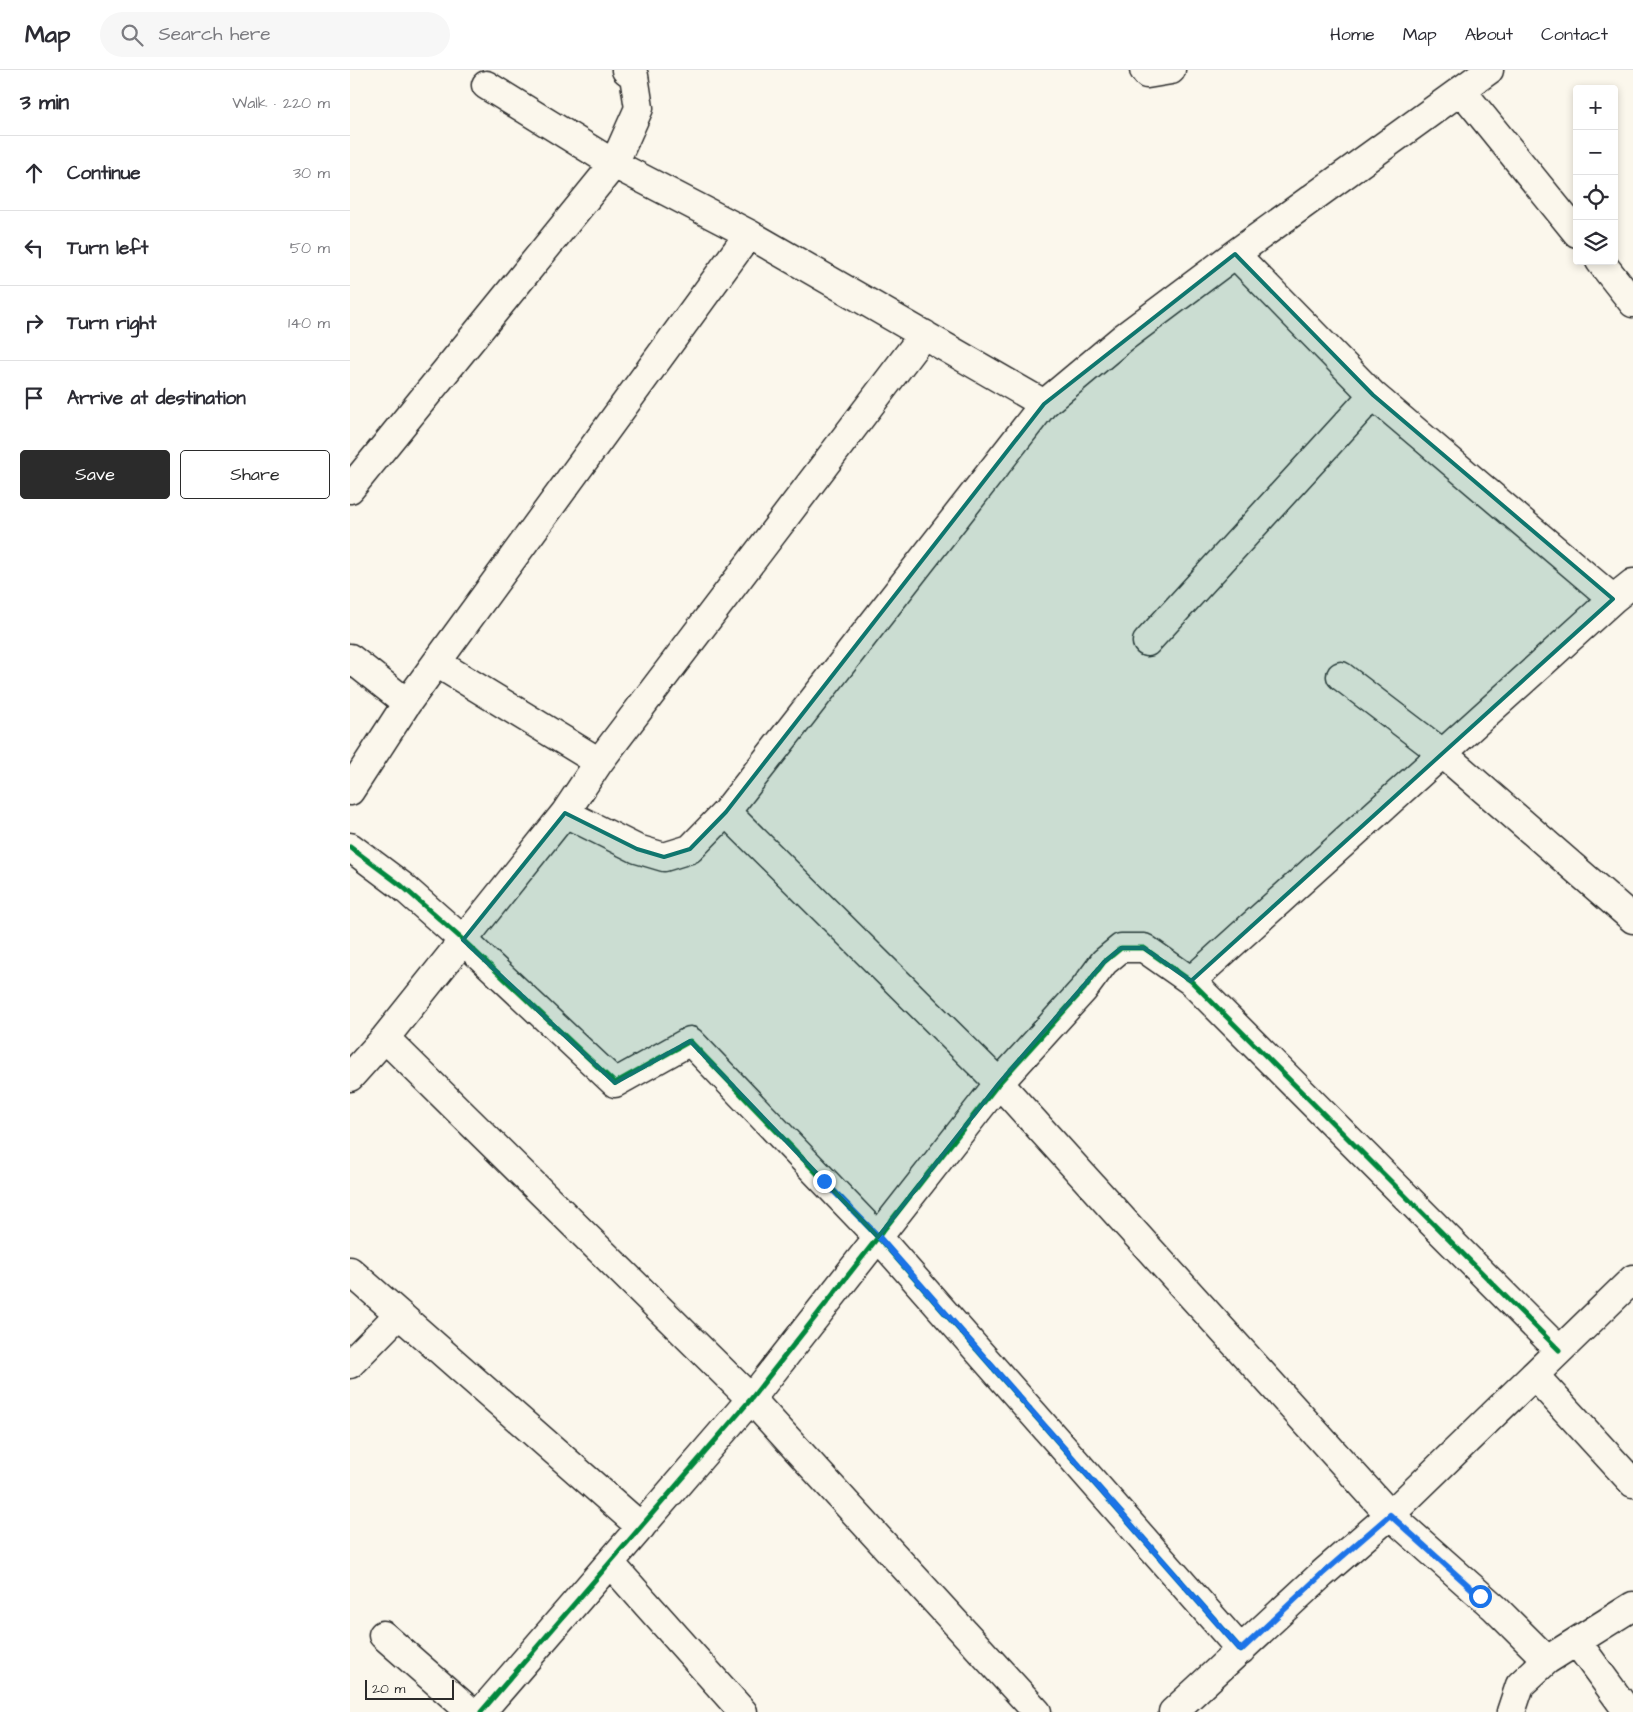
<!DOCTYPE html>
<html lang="en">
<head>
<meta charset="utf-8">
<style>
	:root { --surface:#fff; --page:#f7f7f7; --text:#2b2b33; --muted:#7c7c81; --line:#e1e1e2; --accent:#2b2b2b }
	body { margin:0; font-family:"Architects Daughter",sans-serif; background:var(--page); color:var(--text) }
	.controls { position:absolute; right:15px; top:15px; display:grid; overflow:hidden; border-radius:5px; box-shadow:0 2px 8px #0003 }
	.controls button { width:45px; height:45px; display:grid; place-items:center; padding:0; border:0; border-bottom:1px solid var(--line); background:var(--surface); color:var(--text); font:25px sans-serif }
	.scale { position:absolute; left:15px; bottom:12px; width:89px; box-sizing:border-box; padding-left:5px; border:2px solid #2b2b2b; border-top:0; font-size:14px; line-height:18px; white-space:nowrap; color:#2b2b2b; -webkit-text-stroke:4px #fbf7ec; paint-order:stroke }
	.stop { position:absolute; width:15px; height:15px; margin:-11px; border:4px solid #1a73e8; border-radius:50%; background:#fff }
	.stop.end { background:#1a73e8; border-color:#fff; box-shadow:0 1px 5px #0008 }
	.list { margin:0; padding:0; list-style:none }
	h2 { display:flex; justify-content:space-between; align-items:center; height:65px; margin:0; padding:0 20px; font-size:21px }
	h2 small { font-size:16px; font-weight:400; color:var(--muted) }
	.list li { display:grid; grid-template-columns:32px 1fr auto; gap:15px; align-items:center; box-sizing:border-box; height:75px; padding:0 20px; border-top:1px solid var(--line) }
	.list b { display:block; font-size:19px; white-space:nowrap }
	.list em { font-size:16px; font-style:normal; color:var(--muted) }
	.actions { display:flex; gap:10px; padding:15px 20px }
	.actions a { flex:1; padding:11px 0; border:1px solid var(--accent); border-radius:5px; text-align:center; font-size:18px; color:var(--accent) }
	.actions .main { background:var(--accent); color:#fff }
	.icon { flex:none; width:28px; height:28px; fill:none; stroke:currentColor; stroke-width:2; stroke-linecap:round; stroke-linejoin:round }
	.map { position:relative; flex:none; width:1283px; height:1642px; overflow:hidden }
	header { display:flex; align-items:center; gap:30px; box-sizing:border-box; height:70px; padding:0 25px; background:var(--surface); border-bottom:1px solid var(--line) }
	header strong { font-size:24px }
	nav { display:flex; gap:28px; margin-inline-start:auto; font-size:18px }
	.search { width:350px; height:45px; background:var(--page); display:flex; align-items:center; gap:12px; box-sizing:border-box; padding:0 18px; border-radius:28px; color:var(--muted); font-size:19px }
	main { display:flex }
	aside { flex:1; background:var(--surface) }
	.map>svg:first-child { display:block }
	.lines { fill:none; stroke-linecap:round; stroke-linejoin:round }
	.minor-casing { stroke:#2b2b2b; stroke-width:31 }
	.minor { stroke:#fbf7ec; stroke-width:28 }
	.cycleway-casing { stroke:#fbf7ec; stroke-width:8 }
	.cycleway { stroke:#00873e; stroke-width:5 }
	.route { stroke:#1a73e8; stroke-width:6 }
	.marked { fill:#0f766e; fill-opacity:0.2; stroke:#0f766e; stroke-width:4; stroke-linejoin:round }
</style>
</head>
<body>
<header>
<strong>Map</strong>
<div class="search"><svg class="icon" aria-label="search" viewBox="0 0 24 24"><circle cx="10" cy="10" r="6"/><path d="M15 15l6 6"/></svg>Search here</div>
<nav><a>Home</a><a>Map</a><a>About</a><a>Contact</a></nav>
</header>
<main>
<aside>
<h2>3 min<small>Walk · 220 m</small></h2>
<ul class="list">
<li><svg class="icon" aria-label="ahead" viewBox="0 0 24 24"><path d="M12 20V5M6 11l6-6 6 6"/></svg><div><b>Continue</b></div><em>30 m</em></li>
<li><svg class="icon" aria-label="left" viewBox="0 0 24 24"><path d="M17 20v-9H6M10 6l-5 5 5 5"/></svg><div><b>Turn left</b></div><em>50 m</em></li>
<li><svg class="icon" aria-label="right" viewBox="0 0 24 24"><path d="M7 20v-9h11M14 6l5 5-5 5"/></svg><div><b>Turn right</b></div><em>140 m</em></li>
<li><svg class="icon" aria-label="arrive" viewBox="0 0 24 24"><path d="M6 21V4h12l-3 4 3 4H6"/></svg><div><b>Arrive at destination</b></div></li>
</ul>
<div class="actions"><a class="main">Save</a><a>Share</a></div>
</aside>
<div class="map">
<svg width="1283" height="1642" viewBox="0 0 1283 1642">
	<rect width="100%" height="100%" fill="#fbf7ec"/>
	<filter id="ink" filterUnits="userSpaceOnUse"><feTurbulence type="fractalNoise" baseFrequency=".02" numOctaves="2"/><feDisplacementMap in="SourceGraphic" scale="10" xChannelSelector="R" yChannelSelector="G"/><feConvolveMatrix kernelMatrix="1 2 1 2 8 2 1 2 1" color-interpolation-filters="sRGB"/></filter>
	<g filter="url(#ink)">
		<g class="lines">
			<!-- minor casing -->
			<g class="minor-casing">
				<path id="minor" d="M794 0 797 4 821 0
					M136 15 264 94 399 164 694 334
					M1111 20 1227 163
					M885 184 1023 325 1263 529
					M1250 191 1283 233
					M0 419 264 94 289 38 284 6 276 0
					M797 572 1023 325
					M0 588 57 633
					M87 593 249 692
					M991 606 1092 683 1283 849
					M0 721 57 633 399 164
					M376 742 649 1013 1040 1445 1145 1538 1197 1590
					M215 743 287 779 314 787 340 779 376 742 694 334 773 268 885 184 1139 0
					M0 777 52 816 113 870 265 1013 340 971 528 1167 891 1580
					M841 911 1263 529 1283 513
					M35 968 401 1329 687 1642
					M0 1007 35 968 215 743 249 692 574 264
					M0 1201 291 1457
					M0 1294 49 1244
					M1184 1305 1283 1413
					M260 1493 393 1642
					M33 1565 121 1642
					M1227 1572 1278 1642
					M131 1642 401 1329 649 1013 734 919 754 892 771 878H794L841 911 1209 1280
					M823 1642 972 1504 1040 1445 1283 1209
					M1161 1642 1170 1615 1197 1590 1283 1536"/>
			</g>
			<!-- minor -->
			<use href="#minor" class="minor"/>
			<!-- cycleway casing -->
			<g class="cycleway-casing">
				<path id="cycleway" d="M0 777 52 816 113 870 265 1013 340 971 528 1167 891 1580
					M131 1642 401 1329 649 1013 734 919 754 892 771 878H794L841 911 1209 1280"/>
			</g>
			<!-- cycleway -->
			<use href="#cycleway" class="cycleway"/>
		</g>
	</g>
	<g class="lines" filter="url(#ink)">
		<!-- route -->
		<path class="route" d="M474 1111 528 1166 891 1580 972 1504 1040 1445 1130 1526"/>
	</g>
	<!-- marked area -->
	<path class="marked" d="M885 184 1023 325 1263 529 841 911 794 878H771L754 892 649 1013 528 1167 340 971 265 1013 113 870 215 743 287 779 314 787 340 779 376 742 694 334Z"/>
</svg>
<div class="controls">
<button>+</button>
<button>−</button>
<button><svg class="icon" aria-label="locate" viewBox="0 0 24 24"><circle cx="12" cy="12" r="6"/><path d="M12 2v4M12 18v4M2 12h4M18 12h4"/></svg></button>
<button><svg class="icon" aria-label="layers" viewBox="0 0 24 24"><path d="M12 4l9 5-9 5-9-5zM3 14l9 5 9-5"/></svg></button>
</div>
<div class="scale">20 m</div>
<div class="stop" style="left:1130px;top:1526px"></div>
<div class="stop end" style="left:474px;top:1111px"></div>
</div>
</main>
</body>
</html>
